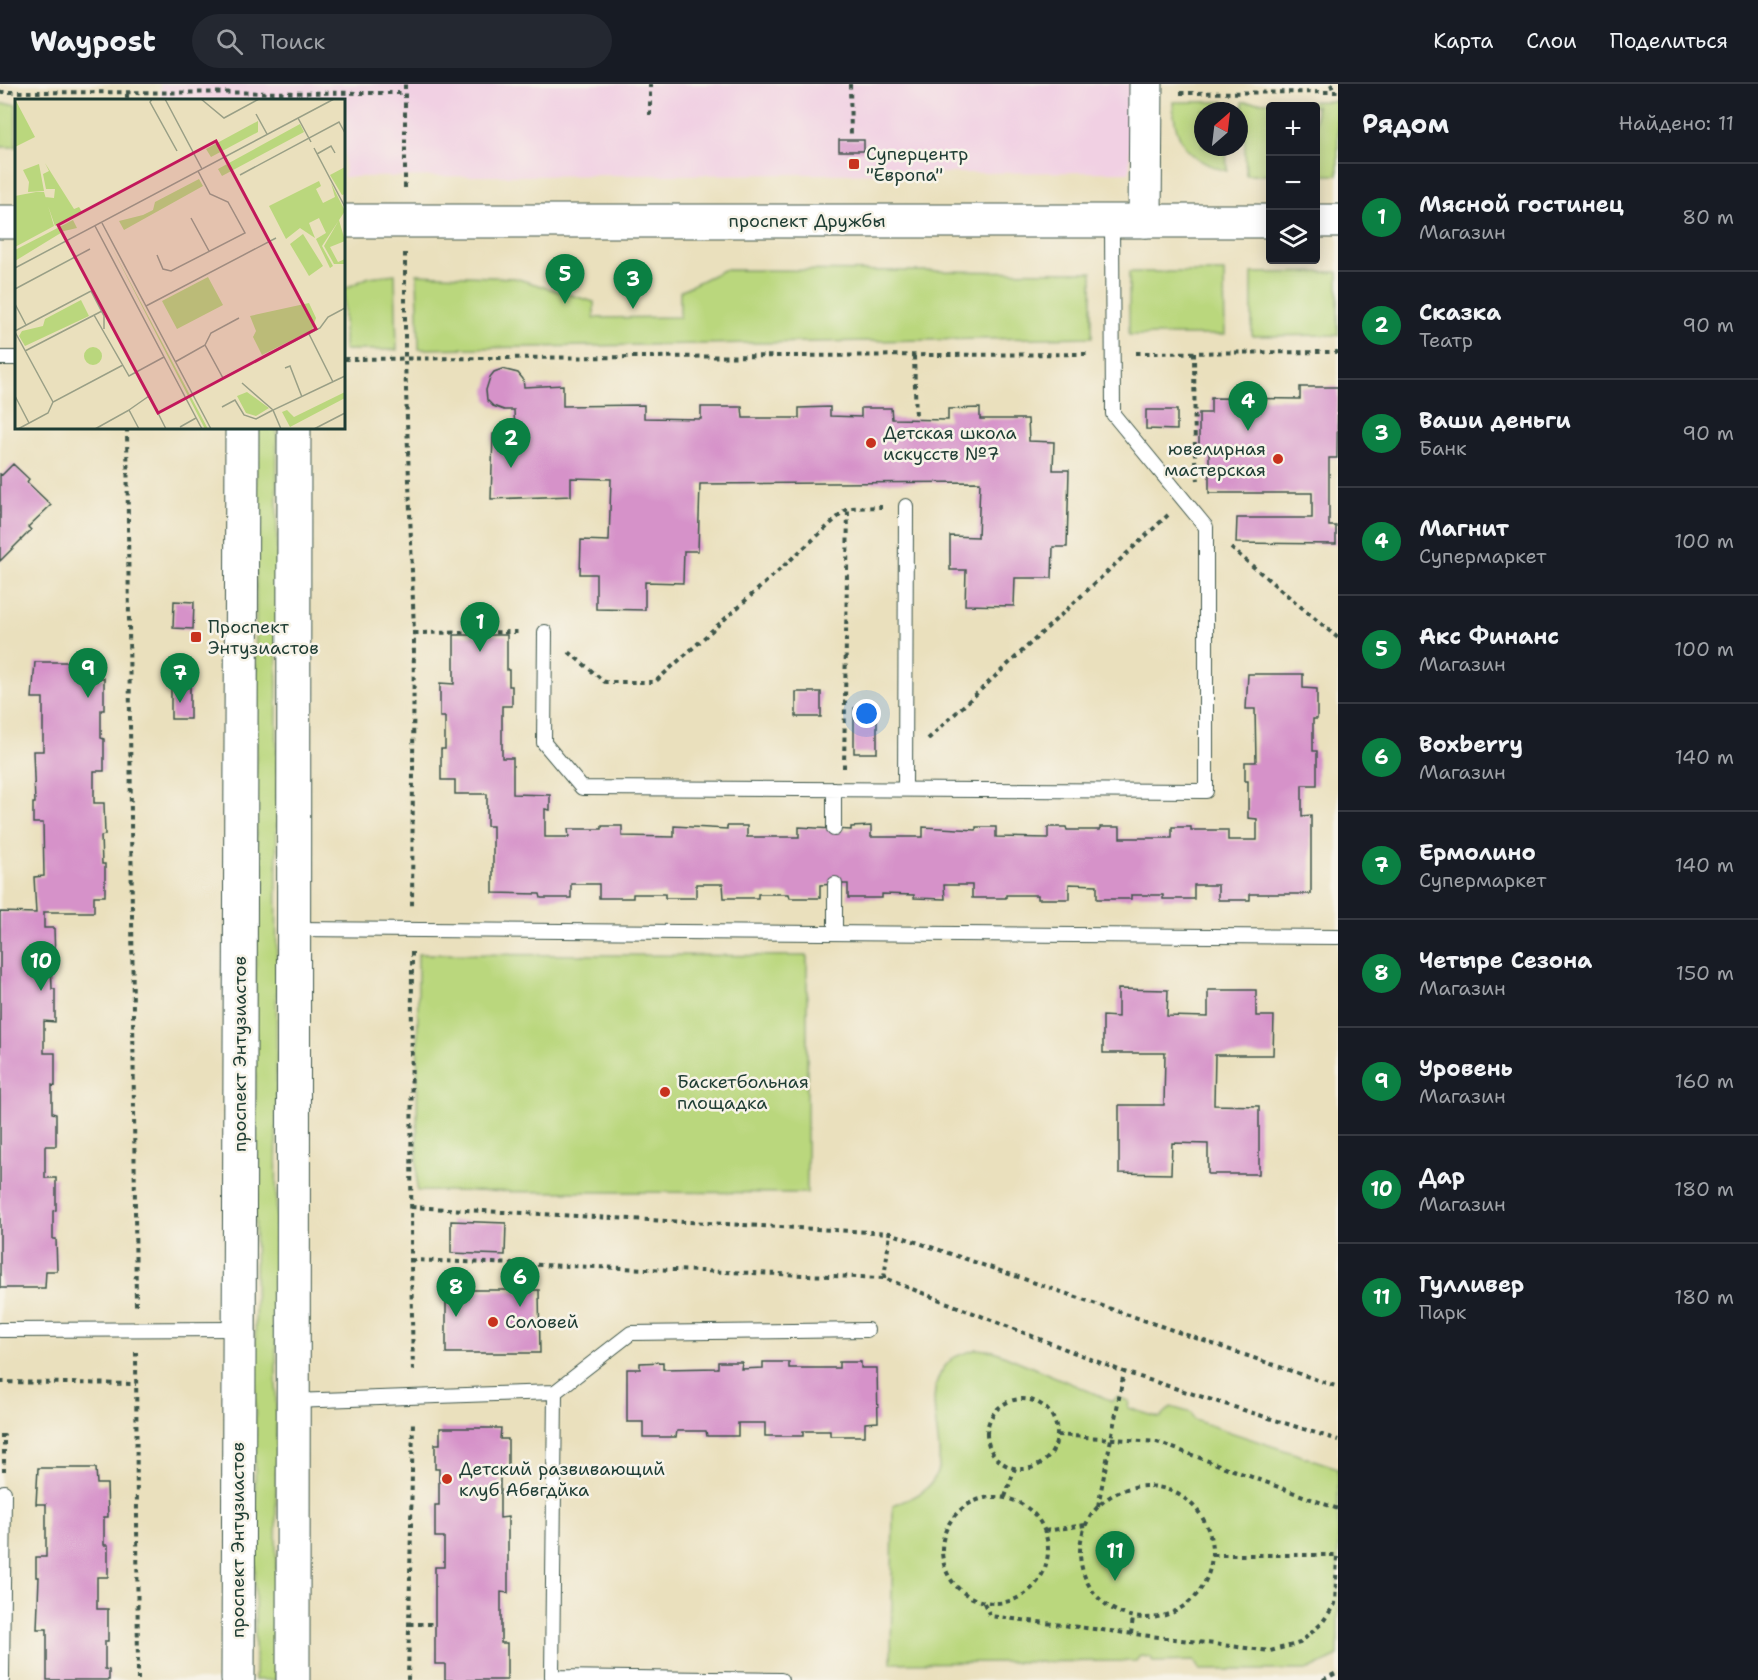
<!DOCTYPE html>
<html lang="ru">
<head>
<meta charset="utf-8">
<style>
	:root { --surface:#171b24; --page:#242831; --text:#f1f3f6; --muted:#9ea1a6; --line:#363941; --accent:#0b8043 }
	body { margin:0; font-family:"Shantell Sans",sans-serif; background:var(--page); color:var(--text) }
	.controls { position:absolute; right:18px; top:18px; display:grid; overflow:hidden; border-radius:6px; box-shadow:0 3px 15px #0003 }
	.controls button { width:54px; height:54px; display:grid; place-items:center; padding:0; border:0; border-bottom:2px solid var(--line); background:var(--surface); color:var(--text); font:30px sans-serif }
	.compass { position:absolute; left:1194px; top:18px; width:54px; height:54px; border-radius:50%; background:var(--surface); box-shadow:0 3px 15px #0003; rotate:28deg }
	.you { position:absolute; left:867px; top:630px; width:21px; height:21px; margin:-15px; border:4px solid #fff; border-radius:50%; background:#1a73e8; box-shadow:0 0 0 9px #1a73e833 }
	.badge { display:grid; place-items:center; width:39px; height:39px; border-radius:50%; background:var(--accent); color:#fff; font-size:20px; font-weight:700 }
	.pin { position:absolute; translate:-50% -50px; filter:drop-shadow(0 2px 3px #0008) }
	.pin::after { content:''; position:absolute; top:32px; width:21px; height:18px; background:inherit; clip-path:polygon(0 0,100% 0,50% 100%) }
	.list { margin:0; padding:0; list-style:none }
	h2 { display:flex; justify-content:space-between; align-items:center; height:78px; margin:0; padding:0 24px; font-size:26px }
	h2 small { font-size:20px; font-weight:400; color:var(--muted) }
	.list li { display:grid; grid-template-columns:39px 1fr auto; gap:18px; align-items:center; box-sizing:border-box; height:108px; padding:0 24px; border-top:2px solid var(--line) }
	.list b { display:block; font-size:22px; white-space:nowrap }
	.list p { margin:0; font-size:20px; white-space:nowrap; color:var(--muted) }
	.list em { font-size:20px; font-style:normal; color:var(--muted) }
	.icon { flex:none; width:33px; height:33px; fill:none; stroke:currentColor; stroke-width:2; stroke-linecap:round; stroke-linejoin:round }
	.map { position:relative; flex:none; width:1338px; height:1596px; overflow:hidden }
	header { display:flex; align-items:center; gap:36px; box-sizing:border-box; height:84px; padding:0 30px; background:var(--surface); border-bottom:2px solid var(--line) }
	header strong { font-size:28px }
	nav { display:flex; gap:33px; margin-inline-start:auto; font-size:21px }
	.search { width:420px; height:54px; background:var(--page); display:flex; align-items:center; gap:15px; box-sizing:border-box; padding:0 21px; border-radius:33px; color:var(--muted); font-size:22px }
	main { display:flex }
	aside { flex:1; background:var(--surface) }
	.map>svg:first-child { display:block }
	.built { fill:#f1d0e3 }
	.green { fill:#bad77d; stroke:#6c8a58; stroke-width:1.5 }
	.building { fill:#d692c9 }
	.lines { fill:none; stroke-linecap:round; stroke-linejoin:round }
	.service-casing { stroke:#3d5549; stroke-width:16 }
	.tertiary-casing { stroke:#3d5549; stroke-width:35 }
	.secondary-casing { stroke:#3d5549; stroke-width:35 }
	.path { stroke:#3d5549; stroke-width:4; stroke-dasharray:4.5 4.5; stroke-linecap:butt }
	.service { stroke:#fff; stroke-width:14 }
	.tertiary { stroke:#fff; stroke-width:33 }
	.secondary { stroke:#fff; stroke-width:33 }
	.poi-dot { fill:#c8321e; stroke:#f7f3e8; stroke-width:2 }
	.labels { text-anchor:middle; stroke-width:5; stroke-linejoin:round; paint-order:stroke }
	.poi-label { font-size:18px; fill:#1f3d34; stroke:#f7f3e8; text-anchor:start }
	.street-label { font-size:18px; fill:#1f3d34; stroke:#f7f3e8 }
	.inset-road { fill:none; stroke:#999f86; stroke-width:1.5 }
	.view { fill:#c2185b; fill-opacity:0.15; stroke:#c2185b; stroke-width:3 }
	.inset-edge { fill:none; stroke:#1f3d34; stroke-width:3 }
</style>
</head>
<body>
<header>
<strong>Waypost</strong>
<div class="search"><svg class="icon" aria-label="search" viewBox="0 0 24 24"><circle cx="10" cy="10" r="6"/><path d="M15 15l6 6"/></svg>Поиск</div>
<nav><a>Карта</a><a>Слои</a><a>Поделиться</a></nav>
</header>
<main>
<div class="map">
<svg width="1338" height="1596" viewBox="0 0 1338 1596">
	<rect width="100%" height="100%" fill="#f7f3e8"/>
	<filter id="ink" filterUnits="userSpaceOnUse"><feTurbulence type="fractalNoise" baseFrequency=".0167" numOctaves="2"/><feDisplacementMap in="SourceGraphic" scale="12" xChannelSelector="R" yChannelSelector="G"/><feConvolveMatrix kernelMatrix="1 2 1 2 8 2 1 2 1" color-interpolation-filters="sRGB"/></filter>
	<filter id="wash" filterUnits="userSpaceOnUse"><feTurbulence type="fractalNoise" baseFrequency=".008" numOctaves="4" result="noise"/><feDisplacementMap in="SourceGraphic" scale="24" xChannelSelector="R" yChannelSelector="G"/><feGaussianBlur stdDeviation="1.35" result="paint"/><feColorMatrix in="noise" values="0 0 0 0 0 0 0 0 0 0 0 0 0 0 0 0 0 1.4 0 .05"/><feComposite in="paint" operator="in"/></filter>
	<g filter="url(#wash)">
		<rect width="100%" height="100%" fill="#eae0bd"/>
		<!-- built -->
		<path class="built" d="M160 0H1130V88L344 93V16H160Z"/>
		<!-- green -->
		<path class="green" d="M1338 17V91H1316V22H1270V91H1246L1243 18Z
			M1173 18H1224V27H1203V63H1226L1227 87C1188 77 1174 57 1173 18Z
			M0 20H16V63H0Z
			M723 186 1092 188V253L419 265 417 190 515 194 594 218V234L680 233V207Z
			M1129 188H1224L1225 251H1129Z
			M1338 188V251L1252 252V189Z
			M395 190 397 266H344V205L369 193Z
			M256 344H277L276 1596H255Z
			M418 870 807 872V1109L417 1107Z
			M977 1265 994 1267 1112 1317 1117 1313 1129 1317 1128 1324 1160 1334 1171 1323 1192 1329 1194 1336 1338 1384V1572L1309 1586H1200L1194 1577 1153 1578 1151 1573 1140 1572 1136 1577 891 1579 893 1421C907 1416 923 1411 932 1398 955 1368 912 1310 952 1275 958 1270 970 1268 977 1265Z"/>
		<g id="blocks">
			<!-- building -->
			<path class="building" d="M839 56H864V67H839Z
				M502 285 518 289 523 295 524 303 563 301V322L644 321V334L701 335V323H742L743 334H799V324L830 323V332L861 333V324H891L892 335 948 336V325L980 324V335H1028L1029 357 1054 358 1053 386H1069L1067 463H1053L1052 494H1015L1014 522 965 521 966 486H950V452L978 453 980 398 700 400 698 467H684L683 499 645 498V526L596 525V490H580L581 456 609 457 611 395 571 394V412L491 415 493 350H515L514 326H504L493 322 487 316 486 306 490 293 494 288Z
				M1300 303H1338L1337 374H1329V442H1336V460L1236 459 1237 434H1312V409H1209V365H1199V329H1211V314L1300 315Z
				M1146 326H1177V346L1146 345Z
				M13 380 29 395 27 398 51 421 28 443 31 446 0 477V390L2 391Z
				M174 517 194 518 193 545 173 544Z
				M454 551H507V586H509V602H512V622H502V674H513V710L550 711V726L545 725V753H569L568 745H602V742H622V752L674 753V742L727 745V742H747V753H799V743L851 746V743L871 742V753H923V743L976 746V743H996V753L1048 754V743H1066L1067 746H1100V743H1120V754H1172V743H1191V746H1228V756H1257V735L1248 734V697H1245V678H1256L1255 625H1246L1248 590H1303V604L1317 605V635H1313V667H1317V701H1302V732L1311 731V810H1250V816H1218V801H1194V815H1163V811H1131V815H1097V801L1069 800V815H1038V811H1006V814H972V801H944L945 815 914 814V811L882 810V814H848V800H835L820 801V814H790L789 810H758V814H724L723 800H696V814H665V810H633V814H599V800H571V814H541L540 810 493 809V742H487V710H455V696H441V665H445V633H440V599L454 600Z
				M35 578H93V594H104V626H101V654L104 655V687H94V719H104L105 751 101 752 102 780H105V812H94V828H44V844H54L55 876 51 877 52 905H55V938L44 937V969H55V1002L52 1001V1029L56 1030V1062H45V1094H56V1126L53 1127V1155H56L57 1187H46L45 1204H0V828L36 829 34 793 44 792 43 739H33V719H35L33 667H43V614H32Z
				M171 602H190V635H171Z
				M796 608H821V633H796Z
				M854 624H877V669H854Z
				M1118 905 1168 906 1167 932 1208 933V906H1256V932H1274L1273 971H1215L1214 1021 1259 1022V1090H1208V1060L1172 1059 1171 1090 1119 1089V1021H1164L1165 969H1103V932L1118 933Z
				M451 1137 506 1139 505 1171 451 1169Z
				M446 1206H539L540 1269H446Z
				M663 1278V1285L718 1284V1278H742L741 1285 763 1284V1278H789V1284H839V1278H861V1284H877L878 1338 865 1339V1352H830V1347H803V1352H765V1339H738V1352H707L706 1347H677L676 1353H643V1338H627V1285H640V1279Z
				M440 1344H501L500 1355H508V1383L500 1384V1434L508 1433V1509L501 1508V1559H507V1596H445V1580H435V1483H444V1453H435V1421H439V1385H435V1360H440Z
				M38 1384H96L97 1400H107L108 1433H104V1461H108V1493H97V1525H108V1557H105V1585L109 1586V1596H47V1545H37L39 1493H36V1473H46V1420H36Z"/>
		</g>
	</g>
	<g filter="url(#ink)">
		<use href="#blocks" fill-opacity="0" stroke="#3d5549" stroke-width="1.5"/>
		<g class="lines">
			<!-- service casing -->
			<g class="service-casing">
				<path id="service" d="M0 274H16
					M545 548 544 659 582 704 1206 707V443L1113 330 1112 137
					M834 705V745
					M905 705 906 422
					M835 800V849
					M294 845 1338 853
					M0 1246 239 1245
					M555 1308 631 1249 867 1246
					M292 1317 555 1308 552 1593 781 1596
					M2 1596 4 1408"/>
			</g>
			<!-- tertiary casing -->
			<g class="tertiary-casing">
				<path id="tertiary" d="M1145 137 1146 0"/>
			</g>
			<!-- secondary casing -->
			<g class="secondary-casing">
				<path id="secondary" d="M344 137H1270
					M1316 137H1338
					M0 138H16
					M238 1596 242 344
					M293 1596 294 344"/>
			</g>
			<!-- path -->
			<path class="path" d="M850 0 851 52
				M1331 0 1334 8
				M0 8 405 9
				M1180 9 1338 8
				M127 10V16
				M650 31V0
				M405 104V0
				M405 169V275L414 549 412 824
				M1194 268 1195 376 1198 396
				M1136 269 1338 268
				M914 272 916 335
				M344 275 1090 270
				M127 344 136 1222
				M1231 464 1338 554
				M414 549 521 548
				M569 568 605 598H655L848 424 882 423
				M928 655 1168 431
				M844 684 848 424
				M412 868 411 1176 413 1289
				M411 1123 890 1149 1338 1303
				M411 1176 884 1194 1124 1288 1338 1356
				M884 1194 890 1149
				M136 1268 138 1596
				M0 1298 136 1300
				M987 1350a35 35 0 1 1 70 0a35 35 0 1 1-70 0Z
				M1057 1351 1157 1358 1338 1425
				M0 1352H4V1387
				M1080 1468a66 66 0 1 1 132 0a66 66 0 1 1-132 0Z
				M942 1466a53 53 0 1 1 106 0a53 53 0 1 1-106 0Z
				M1005 1413 1015 1384
				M1098 1422 1124 1288
				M1045 1447 1085 1441
				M1213 1471H1338
				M984 1519 990 1532 1270 1567 1300 1559 1322 1539 1335 1520 1337 1471
				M409 1540H435
				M1131 1550 1133 1533
				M408 1596 413 1336
				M1323 1596 1338 1588"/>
			<!-- service -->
			<use href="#service" class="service"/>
			<!-- tertiary -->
			<use href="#tertiary" class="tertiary"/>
			<!-- secondary -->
			<use href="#secondary" class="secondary"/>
		</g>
	</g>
	<!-- markers -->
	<g class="poi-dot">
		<rect x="848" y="74" width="12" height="12" rx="3"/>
		<circle cx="871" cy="359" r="6"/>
		<circle cx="1278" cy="375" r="6"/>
		<rect x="190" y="547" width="12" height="12" rx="3"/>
		<circle cx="665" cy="1008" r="6"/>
		<circle cx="493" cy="1238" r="6"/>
		<circle cx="447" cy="1395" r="6"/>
	</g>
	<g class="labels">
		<!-- poi labels -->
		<g class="poi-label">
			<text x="866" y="76">Суперцентр<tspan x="866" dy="21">"Европа"</tspan></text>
			<text x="883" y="355">Детская школа<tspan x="883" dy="21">искусств №7</tspan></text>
			<text x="1266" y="371" text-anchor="end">ювелирная<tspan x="1266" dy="21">мастерская</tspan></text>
			<text x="208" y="549">Проспект<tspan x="208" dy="21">Энтузиастов</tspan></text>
			<text x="677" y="1004">Баскетбольная<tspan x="677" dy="21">площадка</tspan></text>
			<text x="505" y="1244">Соловей</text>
			<text x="459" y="1391">Детский развивающий<tspan x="459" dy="21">клуб Абвгдйка</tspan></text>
		</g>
		<!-- street labels -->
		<g class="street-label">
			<text x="807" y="143">проспект Дружбы</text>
			<text transform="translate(240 970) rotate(-90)" y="6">проспект Энтузиастов</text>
			<text transform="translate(238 1456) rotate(-90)" y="6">проспект Энтузиастов</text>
		</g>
	</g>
	<!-- overview -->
	<g transform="translate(15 15)">
		<rect width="330" height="330" fill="#eae0bd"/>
		<path d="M0 0 20 38 0 48ZM243 22V33L196 58 191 50ZM285 25 289 33 207 77 203 70ZM30 64 59 110 64 108 67 113 40 127 30 98 39 99 40 90H31L28 75 34 72ZM24 65 29 92 13 93 14 83 8 71ZM330 68V95L327 96 315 76ZM184 80 188 87 109 131 104 122 128 116 138 111 140 103ZM304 82 306 87 301 90 308 104 320 98 316 84 330 112 307 147 318 167 315 169 301 140 311 134 304 119 294 124 300 139 285 129 271 140 254 107ZM21 93H29L39 127 0 148V97ZM58 121 62 129 49 132 0 162V151ZM324 121 330 142 315 148 323 163 330 160V165H319L309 147ZM288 135 308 167 294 177 275 145ZM95 145 193 330H190ZM193 178 208 206 162 230 147 202ZM66 201 74 217 10 247 4 237 7 232 28 227 30 220ZM294 204 301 219 297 231 247 256 238 238 241 232 235 217ZM69 257a9 9 0 1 1 18 0a9 9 0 1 1-18 0ZM232 293 254 309 241 317 231 314 222 297ZM330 293V299L275 328 267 313 272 311 279 318Z" fill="#bad77d"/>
		<path class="inset-road" d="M137 0 135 3 162 52M150 0 187 70M186 0 209 19 244 0M241 15 252 35M283 19 296 43M299 49 330 108M302 55 316 47 320 54M225 76 324 23 330 34M176 119 194 152M87 124 196 330M80 127 187 330M142 156 148 170 156 172 230 134 213 103 195 95 183 72M0 169 319 0M0 190 75 150M0 205 11 226M131 207 261 139M79 216 114 277 149 258M0 232 76 192 89 217V230M0 233 38 303M294 235 318 283M190 246 196 234 224 219M10 252 87 212M160 263 190 246 208 279 305 229 313 218 330 209M270 269 275 267 287 298M132 292 151 330M0 297 14 324M207 308 220 301 229 316 241 320 258 311 227 284M114 311 134 297M165 328 181 319M3 330 33 314 38 303 108 266M80 330 114 311 124 330M266 330 258 311 330 277M299 330 330 314"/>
		<path class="view" d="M201 42 301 230 143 314 43 126Z"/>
		<rect width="330" height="330" class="inset-edge"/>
	</g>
</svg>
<div class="controls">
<button>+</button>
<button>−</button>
<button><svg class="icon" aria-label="layers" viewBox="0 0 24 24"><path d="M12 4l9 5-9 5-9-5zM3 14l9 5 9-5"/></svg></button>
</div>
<svg class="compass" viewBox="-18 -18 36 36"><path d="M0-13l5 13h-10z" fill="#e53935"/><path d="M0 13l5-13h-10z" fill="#9ea1a6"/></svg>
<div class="you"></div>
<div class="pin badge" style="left:480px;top:568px">1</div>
<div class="pin badge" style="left:511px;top:384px">2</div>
<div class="pin badge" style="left:633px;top:225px">3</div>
<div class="pin badge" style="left:1248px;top:347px">4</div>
<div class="pin badge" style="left:565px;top:220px">5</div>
<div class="pin badge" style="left:520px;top:1223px">6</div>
<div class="pin badge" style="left:180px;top:619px">7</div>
<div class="pin badge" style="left:456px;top:1233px">8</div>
<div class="pin badge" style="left:88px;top:614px">9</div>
<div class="pin badge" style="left:41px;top:907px">10</div>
<div class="pin badge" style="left:1115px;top:1497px">11</div>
</div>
<aside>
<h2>Рядом<small>Найдено: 11</small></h2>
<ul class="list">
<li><span class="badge">1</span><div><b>Мясной гостинец</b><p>Магазин</p></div><em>80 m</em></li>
<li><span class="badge">2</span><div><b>Сказка</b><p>Театр</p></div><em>90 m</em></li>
<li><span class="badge">3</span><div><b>Ваши деньги</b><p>Банк</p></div><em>90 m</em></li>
<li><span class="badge">4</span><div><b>Магнит</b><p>Супермаркет</p></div><em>100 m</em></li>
<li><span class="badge">5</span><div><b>Акс Финанс</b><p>Магазин</p></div><em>100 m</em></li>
<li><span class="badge">6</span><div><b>Boxberry</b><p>Магазин</p></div><em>140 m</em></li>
<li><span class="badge">7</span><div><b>Ермолино</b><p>Супермаркет</p></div><em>140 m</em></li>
<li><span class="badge">8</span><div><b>Четыре Сезона</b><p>Магазин</p></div><em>150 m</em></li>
<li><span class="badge">9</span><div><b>Уровень</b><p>Магазин</p></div><em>160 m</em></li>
<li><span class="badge">10</span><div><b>Дар</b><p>Магазин</p></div><em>180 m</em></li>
<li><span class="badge">11</span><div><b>Гулливер</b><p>Парк</p></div><em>180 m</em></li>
</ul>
</aside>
</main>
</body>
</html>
